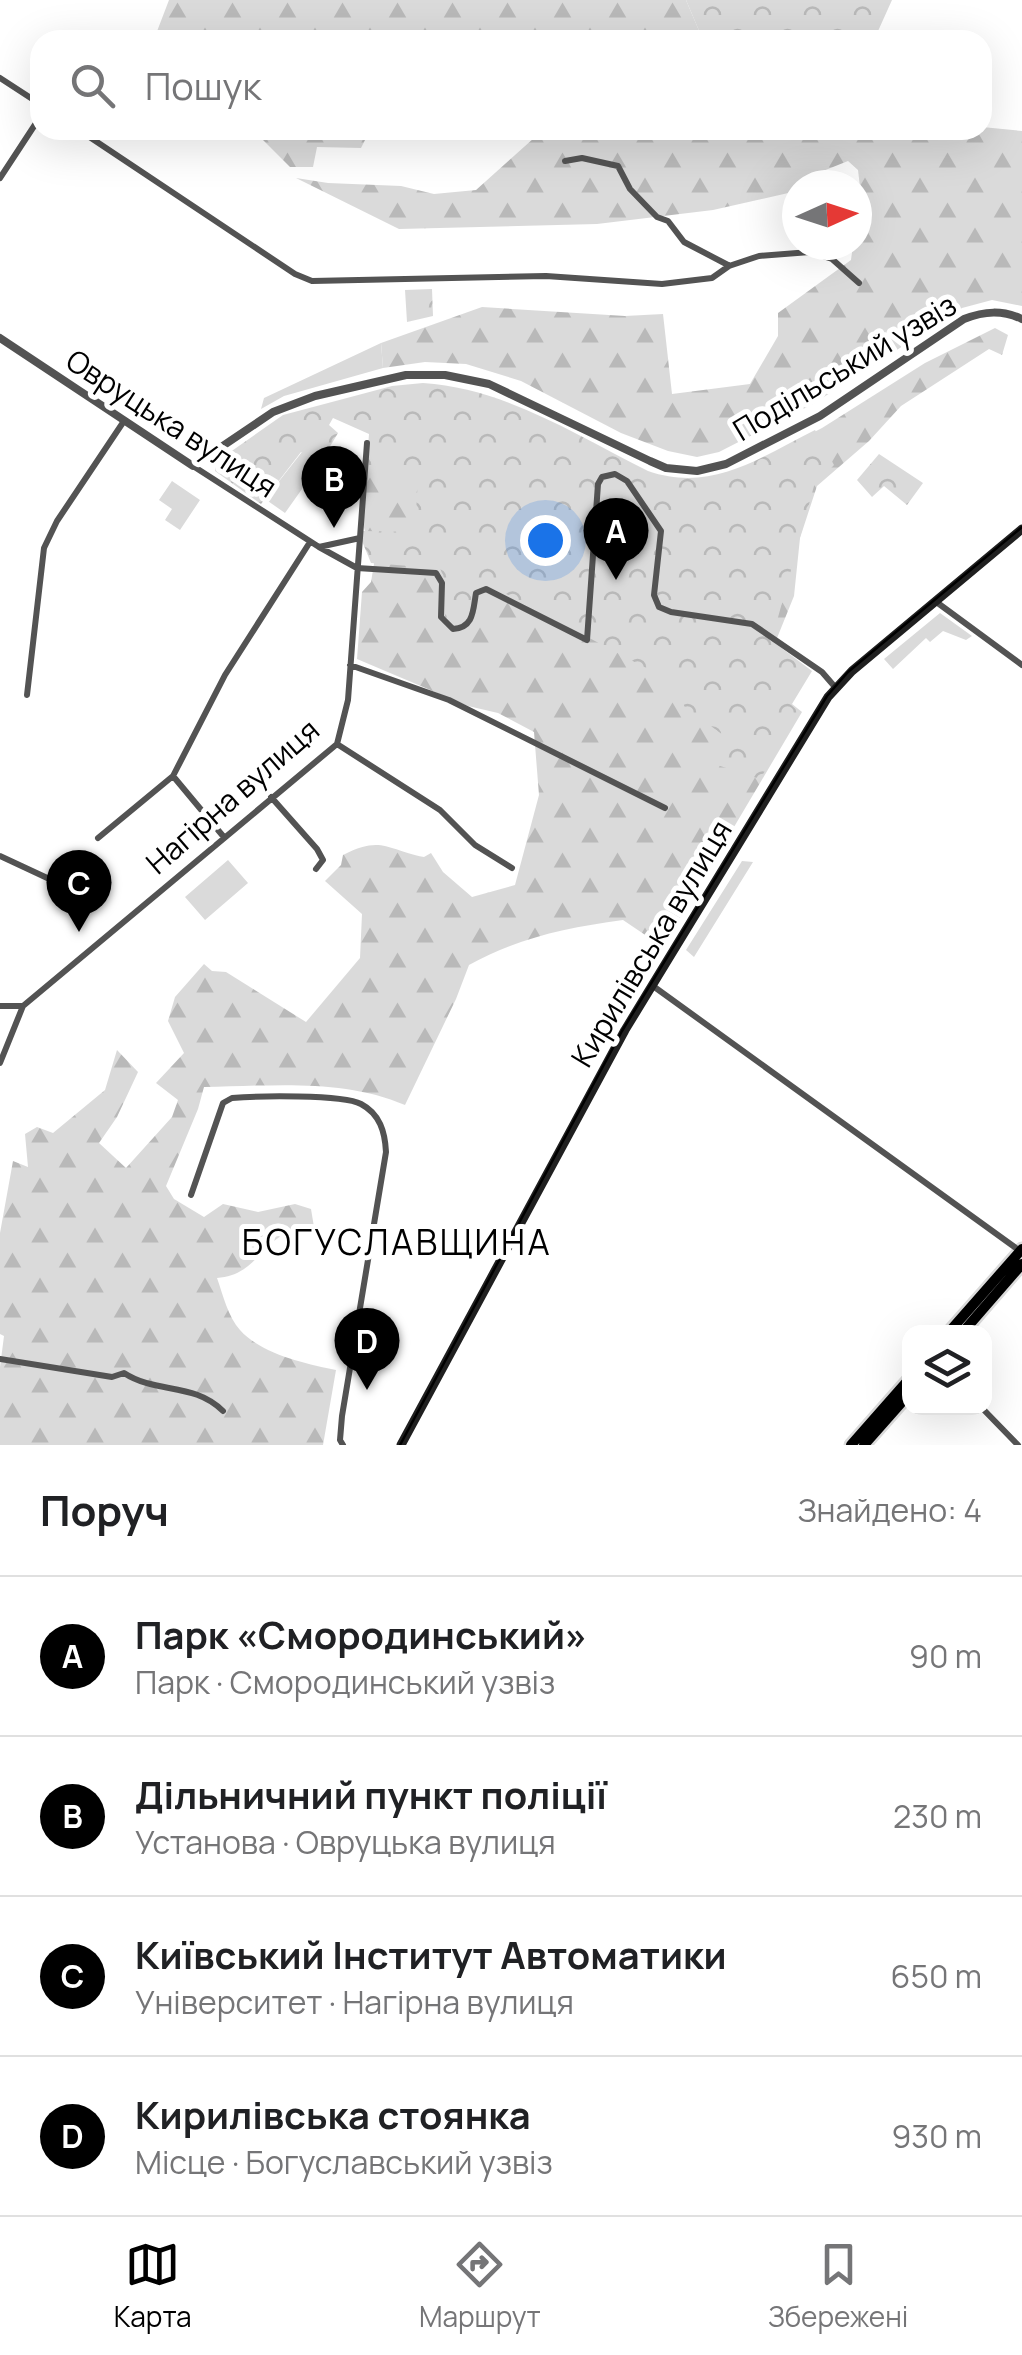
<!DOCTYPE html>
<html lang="uk">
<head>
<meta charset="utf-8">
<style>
	:root { --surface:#fff; --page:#f2f2f2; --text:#202124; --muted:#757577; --line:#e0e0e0; --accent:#000 }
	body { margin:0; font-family:Manrope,sans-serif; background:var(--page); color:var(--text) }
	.controls { position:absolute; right:30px; bottom:30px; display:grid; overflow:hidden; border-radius:20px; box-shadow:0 10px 40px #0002 }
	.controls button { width:90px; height:90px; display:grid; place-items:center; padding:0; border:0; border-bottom:2px solid var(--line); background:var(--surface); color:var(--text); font:50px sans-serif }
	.compass { position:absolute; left:782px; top:170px; width:90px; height:90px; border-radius:50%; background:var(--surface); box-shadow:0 10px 40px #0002; rotate:87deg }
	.you { position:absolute; left:545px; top:540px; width:35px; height:35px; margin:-25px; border:8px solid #fff; border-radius:50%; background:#1a73e8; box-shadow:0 0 0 15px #1a73e833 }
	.badge { display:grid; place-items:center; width:65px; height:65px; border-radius:50%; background:var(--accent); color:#fff; font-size:32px; font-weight:700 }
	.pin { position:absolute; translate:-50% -82px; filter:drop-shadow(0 2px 5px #0008) }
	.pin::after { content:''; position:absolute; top:52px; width:35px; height:30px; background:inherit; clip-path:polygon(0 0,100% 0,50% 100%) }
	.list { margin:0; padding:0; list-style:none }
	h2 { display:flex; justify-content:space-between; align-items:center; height:130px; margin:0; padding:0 40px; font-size:42px }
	h2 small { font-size:32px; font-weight:400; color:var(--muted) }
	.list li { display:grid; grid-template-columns:65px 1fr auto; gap:30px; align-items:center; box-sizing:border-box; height:160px; padding:0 40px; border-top:2px solid var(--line) }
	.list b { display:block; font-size:38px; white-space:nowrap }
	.list p { margin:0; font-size:32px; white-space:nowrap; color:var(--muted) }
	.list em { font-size:32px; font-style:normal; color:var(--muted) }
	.icon { flex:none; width:55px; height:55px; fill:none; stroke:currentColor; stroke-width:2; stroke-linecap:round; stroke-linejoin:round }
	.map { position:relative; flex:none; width:1022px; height:1445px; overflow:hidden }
	.search { position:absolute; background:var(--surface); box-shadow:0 10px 40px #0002; left:30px; right:30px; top:30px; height:110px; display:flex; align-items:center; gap:25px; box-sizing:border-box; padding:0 35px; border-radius:30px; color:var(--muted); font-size:38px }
	.sheet { height:770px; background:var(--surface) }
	nav { display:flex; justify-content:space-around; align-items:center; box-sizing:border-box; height:140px; border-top:2px solid var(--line); background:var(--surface); font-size:28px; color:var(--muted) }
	nav a { display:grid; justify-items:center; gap:5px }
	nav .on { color:var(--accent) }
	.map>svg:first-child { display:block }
	.grass { fill:#dadada }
	.forest { fill:url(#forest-firs) }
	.park { fill:url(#park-crowns) }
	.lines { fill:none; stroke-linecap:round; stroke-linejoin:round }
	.primary-casing { stroke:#dbdbdb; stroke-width:15 }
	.minor { stroke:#535353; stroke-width:6 }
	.tertiary { stroke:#535353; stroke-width:8 }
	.secondary { stroke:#202020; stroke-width:9 }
	.primary { stroke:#000; stroke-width:10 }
	.tram { stroke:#000; stroke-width:2.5 }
	.labels { text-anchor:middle; stroke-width:10; stroke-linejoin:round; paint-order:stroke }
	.street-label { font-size:30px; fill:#000; stroke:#fff }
	.quarter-label { font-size:35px; letter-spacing:2.5px; fill:#000; stroke:#fff }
</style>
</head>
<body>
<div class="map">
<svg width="1022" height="1445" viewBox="0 0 1022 1445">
	<defs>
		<pattern id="forest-firs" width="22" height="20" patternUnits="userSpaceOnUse" patternTransform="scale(2.5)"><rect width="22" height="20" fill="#dadada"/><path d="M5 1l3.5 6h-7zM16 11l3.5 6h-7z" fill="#b9b9b9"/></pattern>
		<pattern id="park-crowns" width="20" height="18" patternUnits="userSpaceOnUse" patternTransform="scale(2.5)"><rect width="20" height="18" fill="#dadada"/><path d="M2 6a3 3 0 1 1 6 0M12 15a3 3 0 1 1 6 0" fill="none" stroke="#b9b9b9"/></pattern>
	</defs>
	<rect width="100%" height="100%" fill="#fff"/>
	<!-- grass -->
	<path class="grass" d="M381 343 383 368 284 396 261 409 264 398Z
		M302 452 319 465 285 513 265 499Z
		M172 481 200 500 180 530 165 520 172 509 159 500Z
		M940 613 972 636 966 640 943 631 930 642 926 638 893 669 884 659Z
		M228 860 248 883 205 920 185 897Z
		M742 861 753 862 694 957 686 950Z"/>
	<!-- forest -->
	<path class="forest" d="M169 0H686L703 40H162L156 34Z
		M982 127 1022 131V306L992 300 962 308 813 404 719 452 697 457 668 451 621 433 521 381 466 364 425 362 383 368 381 343 482 307 625 316 663 314 672 394 750 384 778 336V313L851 260 853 245H857L860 187 858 170 848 161 823 171 829 185H797V191L713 210 597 224 399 229 296 178 328 183 401 186 434 194 476 190 543 130H982Z
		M253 130H370L361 148 317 147 313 167H290Z
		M995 328 1008 335 1002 355 989 349 901 406 869 441 817 486 800 538 794 596 775 643 812 671 792 704 802 712 663 947 623 920C565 928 521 937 469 965L456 999 405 1105C343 1078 270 1086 204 1087L198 1109 166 1186 174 1199 204 1217 223 1204 258 1212 295 1204 311 1209 314 1227C306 1228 297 1228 290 1231 259 1245 255 1275 217 1278 223 1295 228 1317 240 1330 261 1354 306 1364 336 1370L323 1445H0V1367L4 1336 0 1334V1233L13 1161 28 1167 25 1134 37 1127 53 1133 105 1090 117 1050 138 1072 117 1117 99 1143 126 1168 172 1117 178 1100 156 1083 184 1053 168 1021 175 997 204 964 212 971 226 972 306 1022 360 958 362 914 325 881 341 865 343 855C382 835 387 850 424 857L431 853 443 872 472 897 515 885 539 795 534 732 498 713 468 706 357 659 362 592 371 582 374 564 363 524 371 428 688 497 822 428 925 363Z"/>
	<!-- park -->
	<path class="park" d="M686 0H892L874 40H703Z
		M432 289 433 316 407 322 405 290Z
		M423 383C504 388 576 435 648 471 712 493 759 458 815 430L834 465 814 486 771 643 810 671 790 704 800 713 760 779 708 762 723 735 684 706 685 696 680 686 493 587 480 588 470 613 461 624 450 623C442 611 446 601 445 587 444 574 438 564 433 553H428L422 567 371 563 362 541 363 531 415 532 418 477 366 472 369 434 333 418 329 425 338 433 319 465 301 452 261 504 215 471 216 464 226 455 283 415 392 386Z
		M879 454 923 483 907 505 884 486 872 497 857 480Z"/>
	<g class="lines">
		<!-- primary casing -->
		<g class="primary-casing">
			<path id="primary" d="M949 1332 1022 1249
				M963 1332 1022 1264
				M851 1445 910 1378
				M864 1445 910 1393"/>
		</g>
		<!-- minor -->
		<path class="minor" d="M0 78 40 104
			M79 130 295 274 312 281 546 276 662 284 712 278 729 266 759 256 810 252 832 259 859 283
			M565 161 582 158 618 166 630 189 657 217 668 221 684 242 728 265
			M0 178 40 117
			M193 466 319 547 357 568 436 573 442 583 441 617 453 629C474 628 473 610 476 593L486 589 587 640 598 484 602 477 615 474 627 481 661 531 654 595 659 607 671 612 752 624 822 672 835 687
			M319 547 360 538
			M935 601 1022 665
			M350 665 449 700 665 808
			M27 695 44 548 57 521 124 421
			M337 744 440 810 475 845 512 868
			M173 776 223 836
			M271 797 317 849 323 860 316 869
			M98 838 173 776 225 675 310 542
			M0 856 58 883 71 880 79 863
			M653 986 1020 1251
			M0 1006H23
			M0 1063 23 1006 337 744 348 700 367 443
			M191 1195 223 1103 232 1098C256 1096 342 1094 361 1104 380 1114 385 1132 386 1152L342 1416 340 1440 343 1445
			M0 1359 112 1377 124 1373C156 1394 194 1382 223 1411
			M982 1408 1018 1445"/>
		<!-- tertiary -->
		<path class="tertiary" d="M0 338 193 466 273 412 315 396 406 375H445L489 384 650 461 666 468 697 471 726 464 820 416 964 319C985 311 1002 310 1022 319"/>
		<!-- secondary -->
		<path class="secondary" d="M401 1445 625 1030 828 697 852 671 1022 529"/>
		<!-- primary -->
		<use href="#primary" class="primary"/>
		<!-- tram -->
		<path class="tram" d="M400 1445 622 1031 827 696 848 672 1022 527"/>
	</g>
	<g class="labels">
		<!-- street labels -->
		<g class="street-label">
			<text transform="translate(845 368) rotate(-31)" y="10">Подільський узвіз</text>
			<text transform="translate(171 424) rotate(33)" y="10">Овруцька вулиця</text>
			<text transform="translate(233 797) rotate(-41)" y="10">Нагірна вулиця</text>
			<text transform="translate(652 944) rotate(-59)" y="10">Кирилівська вулиця</text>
		</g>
		<!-- quarter labels -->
		<g class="quarter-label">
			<text x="397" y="1255">БОГУСЛАВЩИНА</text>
		</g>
	</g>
</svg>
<div class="controls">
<button><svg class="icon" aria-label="layers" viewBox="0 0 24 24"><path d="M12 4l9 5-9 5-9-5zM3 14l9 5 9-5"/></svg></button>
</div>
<svg class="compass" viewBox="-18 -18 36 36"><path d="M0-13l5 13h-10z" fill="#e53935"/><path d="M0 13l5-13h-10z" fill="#757577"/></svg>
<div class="you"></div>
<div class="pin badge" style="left:616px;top:580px">A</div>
<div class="pin badge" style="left:334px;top:528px">B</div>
<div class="pin badge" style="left:79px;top:932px">C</div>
<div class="pin badge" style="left:367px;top:1390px">D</div>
<div class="search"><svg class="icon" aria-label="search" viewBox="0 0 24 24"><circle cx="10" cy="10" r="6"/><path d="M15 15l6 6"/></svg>Пошук</div>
</div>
<section class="sheet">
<h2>Поруч<small>Знайдено: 4</small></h2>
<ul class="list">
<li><span class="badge">A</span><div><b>Парк «Смородинський»</b><p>Парк · Смородинський узвіз</p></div><em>90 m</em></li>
<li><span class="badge">B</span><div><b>Дільничний пункт поліції</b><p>Установа · Овруцька вулиця</p></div><em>230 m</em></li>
<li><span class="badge">C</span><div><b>Київський Інститут Автоматики</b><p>Університет · Нагірна вулиця</p></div><em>650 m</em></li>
<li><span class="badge">D</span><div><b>Кирилівська стоянка</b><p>Місце · Богуславський узвіз</p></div><em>930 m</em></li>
</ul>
</section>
<nav>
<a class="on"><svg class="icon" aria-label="map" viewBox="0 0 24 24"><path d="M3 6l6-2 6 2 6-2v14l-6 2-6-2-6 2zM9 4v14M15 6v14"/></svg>Карта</a>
<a><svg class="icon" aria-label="directions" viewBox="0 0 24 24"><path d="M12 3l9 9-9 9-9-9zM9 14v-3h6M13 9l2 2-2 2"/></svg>Маршрут</a>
<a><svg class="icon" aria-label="saved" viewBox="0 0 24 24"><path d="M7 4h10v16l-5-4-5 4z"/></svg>Збережені</a>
</nav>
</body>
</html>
